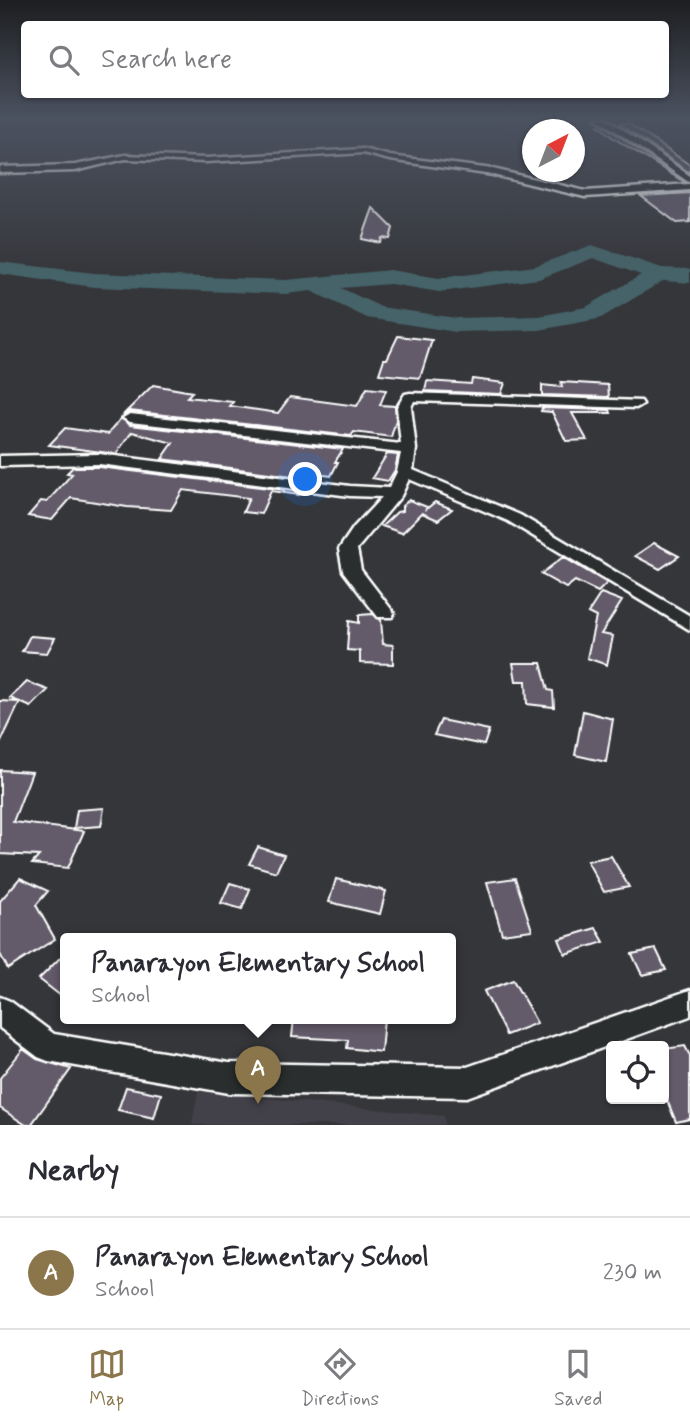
<!DOCTYPE html>
<html lang="en">
<head>
<meta charset="utf-8">
<style>
	:root { --surface:#fff; --page:#f2f2f3; --text:#2b2b33; --muted:#7c7c81; --line:#e1e1e2; --accent:#8a764a }
	body { margin:0; font-family:Mynerve,sans-serif; background:var(--page); color:var(--text) }
	.controls { position:absolute; right:21px; bottom:21px; display:grid; overflow:hidden; border-radius:7px; box-shadow:0 2px 5px #0004 }
	.controls button { width:63px; height:63px; display:grid; place-items:center; padding:0; border:0; border-bottom:2px solid var(--line); background:var(--surface); color:var(--text); font:35px sans-serif }
	.compass { position:absolute; left:522px; top:119px; width:63px; height:63px; border-radius:50%; background:var(--surface); box-shadow:0 2px 5px #0004; rotate:42deg }
	.you { position:absolute; left:306px; top:480px; width:24px; height:24px; margin:-18px; border:5px solid #fff; border-radius:50%; background:#1a73e8; box-shadow:0 0 0 10px #1a73e833 }
	.badge { display:grid; place-items:center; width:46px; height:46px; border-radius:50%; background:var(--accent); color:#fff; font-size:23px; font-weight:700 }
	.pin { position:absolute; translate:-50% -58px; filter:drop-shadow(0 2px 4px #0008) }
	.pin::after { content:''; position:absolute; top:37px; width:24px; height:21px; background:inherit; clip-path:polygon(0 0,100% 0,50% 100%) }
	.popup { position:absolute; left:60px; top:933px; width:396px; height:91px; box-sizing:border-box; display:grid; place-content:center; border-radius:7px; background:var(--surface); filter:drop-shadow(0 2px 5px #0005); font-size:23px; white-space:nowrap; color:var(--muted) }
	.popup b { font-size:26px; color:var(--text) }
	.popup::after { content:''; position:absolute; left:50%; top:100%; margin-left:-14px; border:14px solid transparent; border-top-color:var(--surface) }
	.list { margin:0; padding:0; list-style:none }
	h2 { display:flex; justify-content:space-between; align-items:center; height:91px; margin:0; padding:0 28px; font-size:30px }
	h2 small { font-size:23px; font-weight:400; color:var(--muted) }
	.list li { display:grid; grid-template-columns:46px 1fr auto; gap:21px; align-items:center; box-sizing:border-box; height:112px; padding:0 28px; border-top:2px solid var(--line) }
	.list b { display:block; font-size:26px; white-space:nowrap }
	.list p { margin:0; font-size:23px; white-space:nowrap; color:var(--muted) }
	.list em { font-size:23px; font-style:normal; color:var(--muted) }
	.icon { flex:none; width:38px; height:38px; fill:none; stroke:currentColor; stroke-width:2; stroke-linecap:round; stroke-linejoin:round }
	.map { position:relative; flex:none; width:690px; height:1125px; overflow:hidden }
	.search { position:absolute; background:var(--surface); box-shadow:0 2px 5px #0004; left:21px; right:21px; top:21px; height:77px; display:flex; align-items:center; gap:18px; box-sizing:border-box; padding:0 24px; border-radius:7px; color:var(--muted); font-size:26px }
	.sheet { height:203px; background:var(--surface) }
	nav { display:flex; justify-content:space-around; align-items:center; box-sizing:border-box; height:98px; border-top:2px solid var(--line); background:var(--surface); font-size:19px; color:var(--muted) }
	nav a { display:grid; justify-items:center; gap:4px }
	nav .on { color:var(--accent) }
	.map>svg:first-child { display:block }
	.built { fill:#434148 }
	.lines { fill:none; stroke-linecap:round; stroke-linejoin:round }
	.river { fill:#456368; fill-rule:evenodd }
	.building { fill:#635a6a; stroke:#fff; stroke-width:2 }
	.minor-casing { stroke:#fff; stroke-width:5 }
	.minor { fill:#2a2d2e; fill-rule:evenodd }
</style>
</head>
<body>
<div class="map">
<svg width="690" height="1125" viewBox="0 0 690 1125">
	<rect width="100%" height="100%" fill="#35363a"/>
	<filter id="ink" filterUnits="userSpaceOnUse"><feTurbulence type="fractalNoise" baseFrequency=".0143" numOctaves="2"/><feDisplacementMap in="SourceGraphic" scale="14" xChannelSelector="R" yChannelSelector="G"/><feConvolveMatrix kernelMatrix="1 2 1 2 8 2 1 2 1" color-interpolation-filters="sRGB"/></filter>
	<g filter="url(#ink)">
		<!-- built -->
		<path class="built" d="M198 1091 444 1116 445 1125H192Z"/>
		<g class="lines">
			<!-- river -->
			<path class="river" d="M592 245 662 268 690 269V283L663 281 601 318 593 320 539 330 456 332 367 318 311 291 286 294 94 287 0 274V262L94 273 286 280 390 270 439 278 535 266ZM593 258 641 275 586 307 539 316 456 318 381 307 341 288 390 284 439 292 539 279Z"/>
		</g>
		<!-- building -->
		<path class="building" d="M628 123 690 165V173L619 124Z
			M602 124 684 182 612 137 598 125Z
			M690 193V222L677 223 641 196Z
			M373 208 393 228 390 239 382 238 381 243 362 239Z
			M398 336 432 340 420 378 379 374 384 359H387Z
			M472 379 505 383 501 394 425 391 427 381 471 384Z
			M561 382 608 385 609 397 542 395V385L562 387Z
			M153 385 192 392 187 397 233 402 230 406 278 413 290 397 357 406 367 388 386 390 380 405 395 406 396 420 391 437 354 432 351 436 130 411 123 415Z
			M542 408 610 410 611 413H572L587 440 566 441 552 412 541 411Z
			M121 418 130 425 343 449 335 462H338L331 476 310 473 308 478 162 459 173 443 132 432 116 454 49 445 65 428 108 434Z
			M387 454 398 455 395 470 388 481 372 478Z
			M73 467H99L301 492 299 495 271 491 261 514 243 512 249 498 183 490 171 510 127 507 71 498 52 520 28 516 41 501 47 502 72 474 67 473Z
			M409 500 427 507 425 510 435 502 452 509 438 520 422 513 402 533 382 526 397 512 402 511V506Z
			M654 543 679 556 660 569 635 556Z
			M563 557 607 583 598 592 575 581 566 588 541 574Z
			M601 593 622 601 601 634 613 636 607 665 587 658 596 617 588 613Z
			M373 614 381 620 383 644 393 645V664L360 663V651L347 650 349 621 359 623V615Z
			M30 636 55 638 47 653 22 651Z
			M513 663H541L548 690 553 691 554 707 527 704 526 681H516Z
			M27 682 48 690 31 707 10 698Z
			M0 701 20 702 0 744Z
			M583 711 613 719 606 762 575 755Z
			M441 720 489 730 484 745 434 735Z
			M0 770 32 772 13 822 84 831 68 868 32 864 39 856 0 854Z
			M104 808 101 826 74 828 77 810Z
			M258 847 284 855 276 872 249 864Z
			M611 856 629 887 604 892 587 861Z
			M20 878 48 891 36 905 55 939 8 969 0 954V901Z
			M515 878 532 930 502 934 487 882Z
			M336 879 386 891 380 914 329 902Z
			M230 883 250 889 242 909 221 903Z
			M596 928 604 942 565 954 559 939Z
			M656 949 666 970 642 975 632 954Z
			M66 952V1000L39 979Z
			M513 980 537 1023 506 1035 484 991Z
			M294 1018H384L381 1052 347 1048 348 1040 292 1037Z
			M685 1046 690 1056V1119L676 1122 664 1093V1049Z
			M23 1049 37 1059 71 1069 31 1125H26L0 1108V1078Z
			M126 1087 161 1094 154 1118 118 1110Z"/>
		<g class="lines">
			<!-- minor casing -->
			<g class="minor-casing">
				<path id="minor" d="M597 118H606L690 176V183Z
					M363 149 390 156 493 169 585 191 690 184V190L585 197 493 175 390 160 363 153 206 162 125 159 75 171 0 173V167L75 165 125 155 206 158Z
					M410 393 641 401 643 404 636 408 414 401 411 407 416 449 413 470 520 515 690 616V630L508 521 409 479 401 496 357 549 361 570 394 613 392 617H378L343 571 339 549 354 527 382 497 350 496 99 464 0 466V456L99 454 350 486 389 488 397 472 401 453 130 422 123 418 130 414 401 444 397 407 405 394Z
					M690 990V1016L467 1097 229 1093 48 1061 38 1057 0 1028V997L10 1001 54 1034 229 1063 467 1067Z"/>
			</g>
			<!-- minor -->
			<use href="#minor" class="minor"/>
		</g>
	</g>
	<!-- sky -->
	<linearGradient id="sky" x2="0" y2="1"><stop stop-color="#1d1e20"/><stop offset="0.43" stop-color="#4b5260"/><stop offset="1" stop-color="#4b5260" stop-opacity="0"/></linearGradient>
	<rect width="690" height="276" fill="url(#sky)"/>
</svg>
<div class="controls">
<button><svg class="icon" aria-label="locate" viewBox="0 0 24 24"><circle cx="12" cy="12" r="6"/><path d="M12 2v4M12 18v4M2 12h4M18 12h4"/></svg></button>
</div>
<svg class="compass" viewBox="-18 -18 36 36"><path d="M0-13l5 13h-10z" fill="#e53935"/><path d="M0 13l5-13h-10z" fill="#7c7c81"/></svg>
<div class="you"></div>
<div class="pin badge" style="left:258px;top:1104px">A</div>
<div class="popup"><b>Panarayon Elementary School</b>School</div>
<div class="search"><svg class="icon" aria-label="search" viewBox="0 0 24 24"><circle cx="10" cy="10" r="6"/><path d="M15 15l6 6"/></svg>Search here</div>
</div>
<section class="sheet">
<h2>Nearby<small></small></h2>
<ul class="list">
<li><span class="badge">A</span><div><b>Panarayon Elementary School</b><p>School</p></div><em>230 m</em></li>
</ul>
</section>
<nav>
<a class="on"><svg class="icon" aria-label="map" viewBox="0 0 24 24"><path d="M3 6l6-2 6 2 6-2v14l-6 2-6-2-6 2zM9 4v14M15 6v14"/></svg>Map</a>
<a><svg class="icon" aria-label="directions" viewBox="0 0 24 24"><path d="M12 3l9 9-9 9-9-9zM9 14v-3h6M13 9l2 2-2 2"/></svg>Directions</a>
<a><svg class="icon" aria-label="saved" viewBox="0 0 24 24"><path d="M7 4h10v16l-5-4-5 4z"/></svg>Saved</a>
</nav>
</body>
</html>
